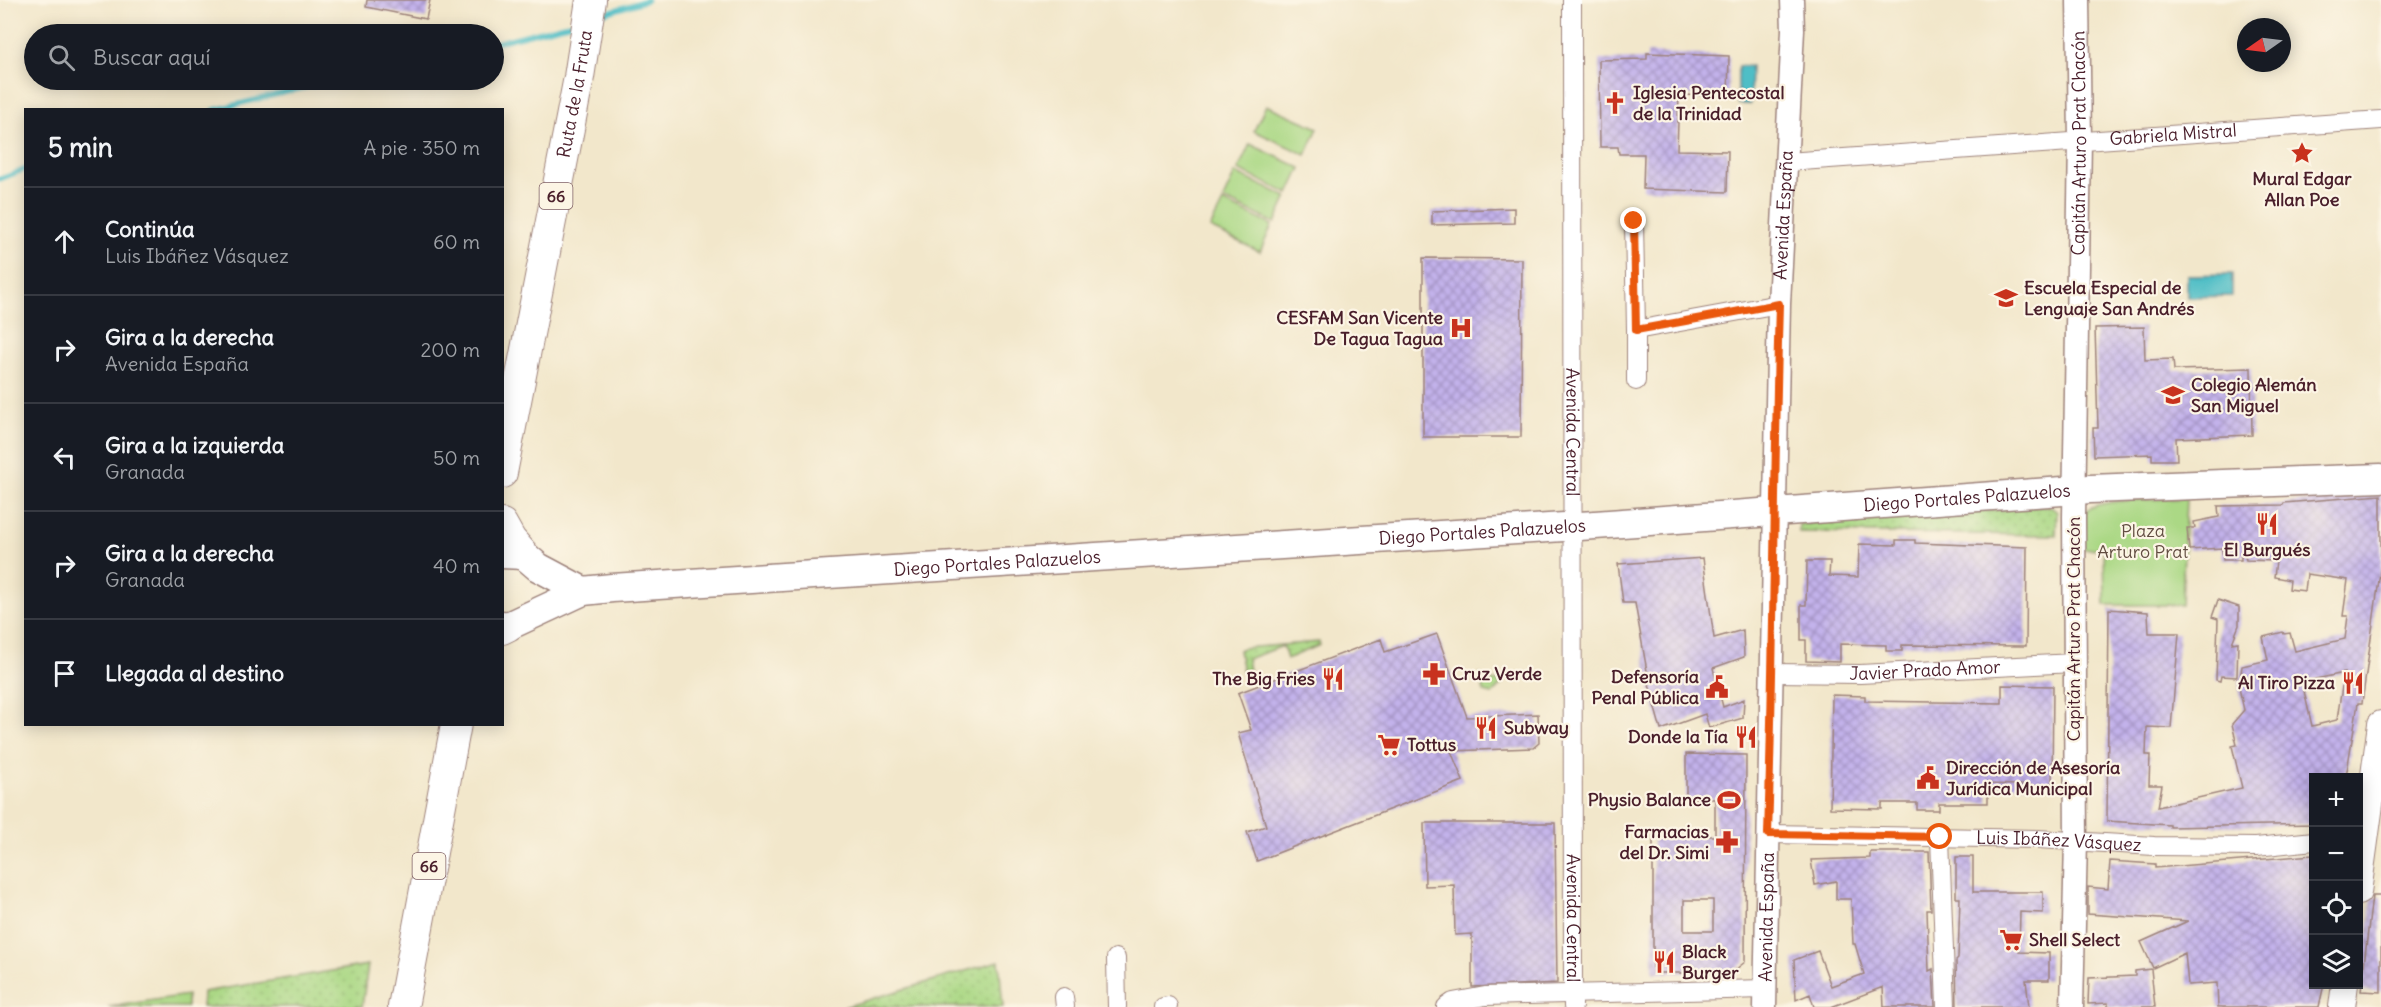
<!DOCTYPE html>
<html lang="es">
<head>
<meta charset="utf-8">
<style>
	:root { --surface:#171b24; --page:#242831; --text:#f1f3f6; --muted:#9ea1a6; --line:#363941 }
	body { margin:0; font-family:Delius,sans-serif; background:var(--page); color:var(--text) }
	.controls { position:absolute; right:18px; bottom:18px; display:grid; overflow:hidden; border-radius:0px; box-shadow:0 3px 15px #0003 }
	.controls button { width:54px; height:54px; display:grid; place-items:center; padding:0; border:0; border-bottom:2px solid var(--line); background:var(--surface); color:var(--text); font:30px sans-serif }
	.compass { position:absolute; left:2237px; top:18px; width:54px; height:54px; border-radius:50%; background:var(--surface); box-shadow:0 3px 15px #0003; rotate:256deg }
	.stop { position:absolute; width:18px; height:18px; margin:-14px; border:4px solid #ea580c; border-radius:50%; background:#fff }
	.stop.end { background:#ea580c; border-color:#fff; box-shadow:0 2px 6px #0008 }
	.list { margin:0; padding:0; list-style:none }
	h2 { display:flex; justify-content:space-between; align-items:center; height:78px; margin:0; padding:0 24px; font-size:26px }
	h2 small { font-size:20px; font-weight:400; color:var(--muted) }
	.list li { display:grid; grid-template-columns:39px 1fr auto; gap:18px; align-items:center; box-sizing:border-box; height:108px; padding:0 24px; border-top:2px solid var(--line) }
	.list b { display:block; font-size:22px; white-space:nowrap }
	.list p { margin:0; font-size:20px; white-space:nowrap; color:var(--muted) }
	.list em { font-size:20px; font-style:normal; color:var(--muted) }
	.icon { flex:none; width:33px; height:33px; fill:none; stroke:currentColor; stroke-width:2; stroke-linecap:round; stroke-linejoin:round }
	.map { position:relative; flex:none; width:2381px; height:1007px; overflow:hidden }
	.search { position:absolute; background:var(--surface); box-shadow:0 3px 15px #0003; left:24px; top:24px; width:480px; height:66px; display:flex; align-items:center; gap:15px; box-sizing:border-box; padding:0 21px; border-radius:33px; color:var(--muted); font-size:22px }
	.panel { position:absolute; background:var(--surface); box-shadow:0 3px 15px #0003; left:24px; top:108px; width:480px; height:618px; border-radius:0px }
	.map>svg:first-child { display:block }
	.grass { fill:url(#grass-dots); stroke:#7a7c58; stroke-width:1.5 }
	.park { fill:#abd885; stroke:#7a7c58; stroke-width:1.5 }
	.water { fill:#50bec6; stroke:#4d6e78; stroke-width:1.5 }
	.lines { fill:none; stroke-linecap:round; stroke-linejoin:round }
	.stream { stroke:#50bec6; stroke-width:5 }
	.building { fill:url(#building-cross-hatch); fill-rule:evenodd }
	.minor-casing { stroke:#9e837b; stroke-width:20 }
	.tertiary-casing { stroke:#9e837b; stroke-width:25 }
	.secondary-casing { stroke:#9e837b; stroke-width:28 }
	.primary-casing { stroke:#9e837b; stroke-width:31 }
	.trunk-casing { stroke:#9e837b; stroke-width:32 }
	.minor { stroke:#fff; stroke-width:18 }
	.tertiary { stroke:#fff; stroke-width:22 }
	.secondary { stroke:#fff; stroke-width:26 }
	.primary { stroke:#fff; stroke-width:28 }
	.trunk { stroke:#fff; stroke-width:30 }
	.route { stroke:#ea580c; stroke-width:8 }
	.labels { text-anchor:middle; stroke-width:4.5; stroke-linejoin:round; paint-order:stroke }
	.shield { fill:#fcf5e5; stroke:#7f5f63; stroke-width:1.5 }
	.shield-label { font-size:16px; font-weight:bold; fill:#4a1f2b }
	.poi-label { font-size:18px; font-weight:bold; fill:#4a1f2b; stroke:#fcf5e5; text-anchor:start }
	.street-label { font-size:18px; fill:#4a1f2b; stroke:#fcf5e5 }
	.park-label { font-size:18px; fill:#624d42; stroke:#fcf5e5 }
</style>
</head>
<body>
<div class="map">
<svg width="2381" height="1007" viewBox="0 0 2381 1007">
	<defs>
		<pattern id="grass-dots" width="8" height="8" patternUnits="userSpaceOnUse" patternTransform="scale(1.5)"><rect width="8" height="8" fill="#abd885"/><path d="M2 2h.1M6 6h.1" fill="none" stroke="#95b973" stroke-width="1.8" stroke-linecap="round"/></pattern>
		<pattern id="building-cross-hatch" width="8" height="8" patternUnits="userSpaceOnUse" patternTransform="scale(1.5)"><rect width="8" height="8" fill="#c3b2eb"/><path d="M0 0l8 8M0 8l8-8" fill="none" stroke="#a090bf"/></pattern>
	</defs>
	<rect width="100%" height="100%" fill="#fcf5e5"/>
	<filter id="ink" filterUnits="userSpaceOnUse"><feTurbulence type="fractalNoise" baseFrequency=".0167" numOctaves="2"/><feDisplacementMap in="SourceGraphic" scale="12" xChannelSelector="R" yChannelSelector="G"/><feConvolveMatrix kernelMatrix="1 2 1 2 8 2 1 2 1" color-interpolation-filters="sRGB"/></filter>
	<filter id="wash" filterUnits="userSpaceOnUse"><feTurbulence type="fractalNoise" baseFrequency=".008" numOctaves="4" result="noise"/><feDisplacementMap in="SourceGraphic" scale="24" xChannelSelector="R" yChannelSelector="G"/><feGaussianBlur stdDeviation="1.35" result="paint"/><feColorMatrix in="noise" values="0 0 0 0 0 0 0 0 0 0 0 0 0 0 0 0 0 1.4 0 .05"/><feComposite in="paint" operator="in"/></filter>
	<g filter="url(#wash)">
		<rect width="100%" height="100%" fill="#f2e7cb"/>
		<!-- grass -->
		<path class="grass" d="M2050 506 2057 512 2056 535 1799 532V524Z
			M1319 642 1320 645 1287 659 1283 646 1247 659 1249 671 1243 672 1239 650 1243 648Z
			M1480 674 1485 682 1500 681 1501 685 1492 694 1484 692Z
			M999 961 1003 1007H844Z
			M368 965 362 1007H202L203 992Z"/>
		<!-- park -->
		<path class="park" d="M1266 105 1318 128 1306 155 1254 131Z
			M1250 144 1301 168 1289 194 1238 170Z
			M1235 173 1287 197 1275 223 1223 199Z
			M1223 202 1272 225 1260 252 1210 228Z
			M2186 498 2182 605H2105L2104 548 2082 549 2085 511C2102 497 2162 500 2186 498Z
			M187 995V1007H108Z"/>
		<!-- water -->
		<path class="water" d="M1738 66H1751L1750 104H1738Z
			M2232 274V296L2187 297V275Z"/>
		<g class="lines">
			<!-- stream -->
			<path class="stream" d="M605 13 647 0
				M494 43 572 23
				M214 110 336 80
				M0 179 26 169"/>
		</g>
		<g id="blocks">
			<!-- building -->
			<path class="building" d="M367 0H430L426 19 366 7Z
				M1647 53 1729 56 1728 96 1679 95 1677 150 1728 151 1727 192 1643 189 1644 154H1619L1618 147H1600L1599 60 1647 59Z
				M1514 208V223L1432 225V211Z
				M1423 258 1522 259 1521 437H1423Z
				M2144 327 2145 360 2173 359 2174 370 2251 368 2252 435 2176 438 2177 460H2152V454L2094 456 2093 428H2098L2095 328Z
				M2381 495V565L2362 703H2358L2346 777H2313V824L2170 827V825L2107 821 2109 609 2148 612 2149 633H2179L2171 728 2147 727 2146 755H2150L2149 785H2162L2158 807 2242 788 2232 746 2237 745 2232 724 2244 710 2239 688 2242 666 2268 660 2263 637 2283 632 2284 634 2290 633 2295 651 2345 639 2348 616H2343L2348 580 2307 574 2305 591 2289 589 2290 580 2274 577 2276 561 2246 560 2244 553H2241V560H2223L2222 548 2189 550 2187 528H2195L2194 522 2219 517 2218 506 2283 505 2284 503ZM2344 673 2337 720 2312 726 2302 682Z
				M1896 540H1915V543L2027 547 2026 646 1902 645V651H1886V645L1840 644V662L1806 661V640H1801V605H1806L1807 561H1830L1829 576 1858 577 1859 544 1896 545Z
				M1703 558 1714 638 1743 630 1744 657 1713 668 1723 707 1744 699 1743 718 1709 728 1705 714 1661 730 1651 694 1635 603H1623L1618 564Z
				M2218 600 2239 607V625L2232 643 2238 642 2237 677 2221 676 2220 681 2216 680 2218 619 2212 617Z
				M1437 634 1467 717 1538 714 1539 743 1533 748 1451 751 1463 781 1257 861 1247 832 1266 826 1238 733 1251 730 1238 693 1381 639 1385 652Z
				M2002 685 2053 686 2052 786 1988 784V803H1939V810H1917V803H1882V809L1830 808 1832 695 1865 696V701L2002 703Z
				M1686 754 1746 755 1745 962 1731 973H1653V836H1715V799H1686ZM1684 900H1713V931H1684Z
				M1424 823H1555L1557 983 1472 987V934L1455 935 1454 885 1425 886Z
				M1870 852H1929L1931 910H1927L1929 971 1933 969 1935 1007H1884L1883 987 1831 1007H1814L1810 994 1796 1000 1794 960 1818 951 1831 986 1864 974 1855 944H1853L1851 899H1836V881L1815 885 1811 860 1870 858Z
				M2313 855V984H2324L2319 1007H2218L2217 983 2188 985 2185 953 2153 968 2141 942 2188 921 2088 914V887L2108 889 2110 861 2155 864V868Z
				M1956 857H1973V892H2043V913L2020 912 2019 952 2049 953V980H2026L2029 1007H1957L1956 961 1958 959 1960 898H1956Z
				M2372 896H2381V992L2361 991Z
				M2151 969 2155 1007H2108V1003L2088 1004 2089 978 2135 976V971Z"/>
		</g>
	</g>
	<g filter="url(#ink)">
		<use href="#blocks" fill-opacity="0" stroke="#9e837b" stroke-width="1.5"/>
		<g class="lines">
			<!-- minor casing -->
			<g class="minor-casing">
				<g id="minor">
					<path id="s1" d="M1572 0 1573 1007"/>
					<path id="s2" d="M1787 162 2381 120"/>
					<path d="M1634 221 1636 330 1779 304"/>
					<path d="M1636 330V381"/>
					<path id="s3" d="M1773 673 1860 674 2074 663"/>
					<path id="s4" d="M1768 834 2038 839 2154 846 2256 847 2314 841"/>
					<path d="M1940 837 1946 1007"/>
					<path d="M1116 958 1117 1007"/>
					<path d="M1064 997 1065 1007"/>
					<path d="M1163 1007 1168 1006"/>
					<path d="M1446 1007 1453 1002 1485 996 1765 989"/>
				</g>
			</g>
			<!-- tertiary casing -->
			<g class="tertiary-casing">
				<g id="tertiary">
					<path id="s5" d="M1765 1007 1779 304 1793 30 1792 0"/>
					<path id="s6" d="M2072 1007 2076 841 2074 517 2080 140 2078 0"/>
				</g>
			</g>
			<!-- secondary casing -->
			<g class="secondary-casing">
				<path id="secondary" d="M2358 892 2381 724
					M2342 1007 2345 984"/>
			</g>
			<!-- primary casing -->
			<g class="primary-casing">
				<g id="primary">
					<path d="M502 554 524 555 538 567 583 591"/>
					<path id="s7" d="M502 625 508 626 583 591 612 588 1595 525 2090 489 2381 478"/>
				</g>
			</g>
			<!-- trunk casing -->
			<g class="trunk-casing">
				<g id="trunk">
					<path id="s8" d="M502 473 579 77 591 0"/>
					<path d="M502 524 511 540 524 555"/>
					<path d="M502 629 508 626"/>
					<path d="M403 1007 456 724"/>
				</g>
			</g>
			<!-- minor -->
			<use href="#minor" class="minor"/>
			<!-- tertiary -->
			<use href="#tertiary" class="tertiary"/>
			<!-- secondary -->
			<use href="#secondary" class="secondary"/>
			<!-- primary -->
			<use href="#primary" class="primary"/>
			<!-- trunk -->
			<use href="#trunk" class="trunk"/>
		</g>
	</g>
	<g class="lines" filter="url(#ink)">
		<!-- route -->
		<path class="route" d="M1634 221 1636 330 1779 304C1774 481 1774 658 1768 834L1940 837"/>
	</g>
	<!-- icons -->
	<defs>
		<g id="church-bare" transform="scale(1.8)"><path d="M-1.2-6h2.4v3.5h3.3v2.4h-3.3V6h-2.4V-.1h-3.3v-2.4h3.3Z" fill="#c8321e" stroke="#fcf5e5" stroke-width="2.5" paint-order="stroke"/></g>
		<g id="sight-bare" transform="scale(1.8)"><path d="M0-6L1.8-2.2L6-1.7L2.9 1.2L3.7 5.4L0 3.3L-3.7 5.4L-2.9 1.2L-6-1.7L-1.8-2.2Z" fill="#c8321e" stroke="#fcf5e5" stroke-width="2.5" paint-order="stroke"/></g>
		<g id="school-bare" transform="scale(1.8)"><path d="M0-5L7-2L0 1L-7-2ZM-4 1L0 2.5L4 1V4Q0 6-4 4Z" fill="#c8321e" stroke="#fcf5e5" stroke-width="2.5" paint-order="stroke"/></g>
		<g id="hospital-bare" transform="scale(1.8)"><path d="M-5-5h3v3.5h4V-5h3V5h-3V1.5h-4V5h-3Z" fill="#c8321e" stroke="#fcf5e5" stroke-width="2.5" paint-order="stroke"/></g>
		<g id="restaurant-bare" transform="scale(1.8)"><path d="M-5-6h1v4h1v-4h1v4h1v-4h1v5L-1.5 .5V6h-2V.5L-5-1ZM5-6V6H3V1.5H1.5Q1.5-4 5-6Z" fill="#c8321e" stroke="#fcf5e5" stroke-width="2.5" paint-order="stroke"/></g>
		<g id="pharmacy-bare" transform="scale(1.8)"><path d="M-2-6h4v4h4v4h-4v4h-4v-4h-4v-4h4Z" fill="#c8321e" stroke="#fcf5e5" stroke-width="2.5" paint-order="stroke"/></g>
		<g id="civic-bare" transform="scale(1.8)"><path d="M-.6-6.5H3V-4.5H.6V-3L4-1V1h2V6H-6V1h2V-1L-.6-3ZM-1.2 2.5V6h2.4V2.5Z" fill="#c8321e" stroke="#fcf5e5" stroke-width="2.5" paint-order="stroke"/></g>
		<g id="supermarket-bare" transform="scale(1.8)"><path d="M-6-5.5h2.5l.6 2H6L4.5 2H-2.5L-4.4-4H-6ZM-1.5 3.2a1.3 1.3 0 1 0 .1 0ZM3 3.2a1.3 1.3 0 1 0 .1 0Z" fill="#c8321e" stroke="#fcf5e5" stroke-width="2.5" paint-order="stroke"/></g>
		<g id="stadium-bare" transform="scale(1.8)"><path d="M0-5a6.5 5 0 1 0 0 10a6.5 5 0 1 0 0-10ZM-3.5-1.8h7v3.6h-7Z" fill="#c8321e" stroke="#fcf5e5" stroke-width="2.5" paint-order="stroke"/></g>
	</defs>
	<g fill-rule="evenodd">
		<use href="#church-bare" x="1615" y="103"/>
		<use href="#sight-bare" x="2302" y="153"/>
		<use href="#school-bare" x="2006" y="298"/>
		<use href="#hospital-bare" x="1461" y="328"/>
		<use href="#school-bare" x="2173" y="395"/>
		<use href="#restaurant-bare" x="2267" y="524"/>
		<use href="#pharmacy-bare" x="1434" y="674"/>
		<use href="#restaurant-bare" x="1333" y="679"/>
		<use href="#restaurant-bare" x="2353" y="683"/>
		<use href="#civic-bare" x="1717" y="687"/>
		<use href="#restaurant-bare" x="1486" y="728"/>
		<use href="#restaurant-bare" x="1746" y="737"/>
		<use href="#supermarket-bare" x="1389" y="745"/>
		<use href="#civic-bare" x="1928" y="778"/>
		<use href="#stadium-bare" x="1729" y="800"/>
		<use href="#pharmacy-bare" x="1727" y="842"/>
		<use href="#supermarket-bare" x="2011" y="940"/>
		<use href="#restaurant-bare" x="1664" y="962"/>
	</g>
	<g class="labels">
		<!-- shield labels -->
		<g class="shield">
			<rect x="539.5" y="183" width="33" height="26" rx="4.5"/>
			<rect x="412.5" y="853" width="33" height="26" rx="4.5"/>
		</g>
		<g class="shield-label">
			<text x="556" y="202">66</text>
			<text x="429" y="872">66</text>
		</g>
		<!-- poi labels -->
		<g class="poi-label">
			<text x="1633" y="99">Iglesia Pentecostal<tspan x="1633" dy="21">de la Trinidad</tspan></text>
			<text x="2302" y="185" text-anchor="middle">Mural Edgar<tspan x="2302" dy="21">Allan Poe</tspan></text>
			<text x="2024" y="294">Escuela Especial de<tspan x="2024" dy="21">Lenguaje San Andrés</tspan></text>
			<text x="1443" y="324" text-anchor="end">CESFAM San Vicente<tspan x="1443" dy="21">De Tagua Tagua</tspan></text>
			<text x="2191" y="391">Colegio Alemán<tspan x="2191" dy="21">San Miguel</tspan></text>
			<text x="2267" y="556" text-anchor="middle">El Burgués</text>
			<text x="1452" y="680">Cruz Verde</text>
			<text x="1699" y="683" text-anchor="end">Defensoría<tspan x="1699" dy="21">Penal Pública</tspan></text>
			<text x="1315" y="685" text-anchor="end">The Big Fries</text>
			<text x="2335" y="689" text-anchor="end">Al Tiro Pizza</text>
			<text x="1504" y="734">Subway</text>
			<text x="1728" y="743" text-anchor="end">Donde la Tía</text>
			<text x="1407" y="751">Tottus</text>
			<text x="1946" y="774">Dirección de Asesoría<tspan x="1946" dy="21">Jurídica Municipal</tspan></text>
			<text x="1711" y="806" text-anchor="end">Physio Balance</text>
			<text x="1709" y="838" text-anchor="end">Farmacias<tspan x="1709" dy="21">del Dr. Simi</tspan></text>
			<text x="2029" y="946">Shell Select</text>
			<text x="1682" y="958">Black<tspan x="1682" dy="21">Burger</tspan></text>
		</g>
		<!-- street labels -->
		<g class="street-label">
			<text dy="6" stroke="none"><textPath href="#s8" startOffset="386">Ruta de la Fruta</textPath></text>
			<text dy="6" stroke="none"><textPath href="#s2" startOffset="387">Gabriela Mistral</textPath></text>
			<text dy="6" stroke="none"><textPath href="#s6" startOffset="864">Capitán Arturo Prat Chacón</textPath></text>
			<text dy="6" stroke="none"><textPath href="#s5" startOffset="792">Avenida España</textPath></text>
			<text dy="6" stroke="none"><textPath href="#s1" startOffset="432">Avenida Central</textPath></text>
			<text dy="6" stroke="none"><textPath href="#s7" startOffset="1476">Diego Portales Palazuelos</textPath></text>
			<text dy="6" stroke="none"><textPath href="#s7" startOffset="990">Diego Portales Palazuelos</textPath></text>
			<text dy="6" stroke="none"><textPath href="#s7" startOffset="504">Diego Portales Palazuelos</textPath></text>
			<text transform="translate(2074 629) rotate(-90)" y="6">Capitán Arturo Prat Chacón</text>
			<text dy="6" stroke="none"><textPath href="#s3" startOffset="152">Javier Prado Amor</textPath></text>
			<text dy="6" stroke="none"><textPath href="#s4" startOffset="291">Luis Ibáñez Vásquez</textPath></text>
			<text dy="6" stroke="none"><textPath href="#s1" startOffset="918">Avenida Central</textPath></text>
			<text dy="6" stroke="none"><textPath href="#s5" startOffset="90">Avenida España</textPath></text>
		</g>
		<!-- park labels -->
		<g class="park-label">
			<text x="2143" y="537">Plaza<tspan x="2143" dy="21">Arturo Prat</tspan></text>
		</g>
	</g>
</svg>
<div class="controls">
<button>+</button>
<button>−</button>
<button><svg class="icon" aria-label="locate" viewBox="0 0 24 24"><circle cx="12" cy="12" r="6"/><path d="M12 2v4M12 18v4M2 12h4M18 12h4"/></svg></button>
<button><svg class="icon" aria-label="layers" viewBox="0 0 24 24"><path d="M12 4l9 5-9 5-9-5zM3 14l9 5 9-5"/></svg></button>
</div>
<svg class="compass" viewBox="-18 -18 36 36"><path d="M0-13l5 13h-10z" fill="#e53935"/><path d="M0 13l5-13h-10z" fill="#9ea1a6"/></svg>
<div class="stop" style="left:1940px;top:837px"></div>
<div class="stop end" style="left:1634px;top:221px"></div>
<div class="search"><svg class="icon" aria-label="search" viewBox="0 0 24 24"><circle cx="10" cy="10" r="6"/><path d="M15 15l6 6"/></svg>Buscar aquí</div>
<section class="panel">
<h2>5 min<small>A pie · 350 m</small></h2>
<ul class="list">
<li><svg class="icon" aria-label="ahead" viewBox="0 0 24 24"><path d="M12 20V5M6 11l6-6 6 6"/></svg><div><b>Continúa</b><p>Luis Ibáñez Vásquez</p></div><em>60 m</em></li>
<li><svg class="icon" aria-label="right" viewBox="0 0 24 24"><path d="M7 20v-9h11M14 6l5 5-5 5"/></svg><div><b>Gira a la derecha</b><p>Avenida España</p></div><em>200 m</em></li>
<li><svg class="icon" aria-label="left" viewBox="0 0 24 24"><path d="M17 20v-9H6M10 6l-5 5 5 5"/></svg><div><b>Gira a la izquierda</b><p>Granada</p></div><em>50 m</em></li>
<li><svg class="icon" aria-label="right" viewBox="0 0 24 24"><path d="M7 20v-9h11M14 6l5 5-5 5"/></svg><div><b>Gira a la derecha</b><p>Granada</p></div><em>40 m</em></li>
<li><svg class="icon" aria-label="arrive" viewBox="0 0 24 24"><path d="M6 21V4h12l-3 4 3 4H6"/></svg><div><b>Llegada al destino</b></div></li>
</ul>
</section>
</div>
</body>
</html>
